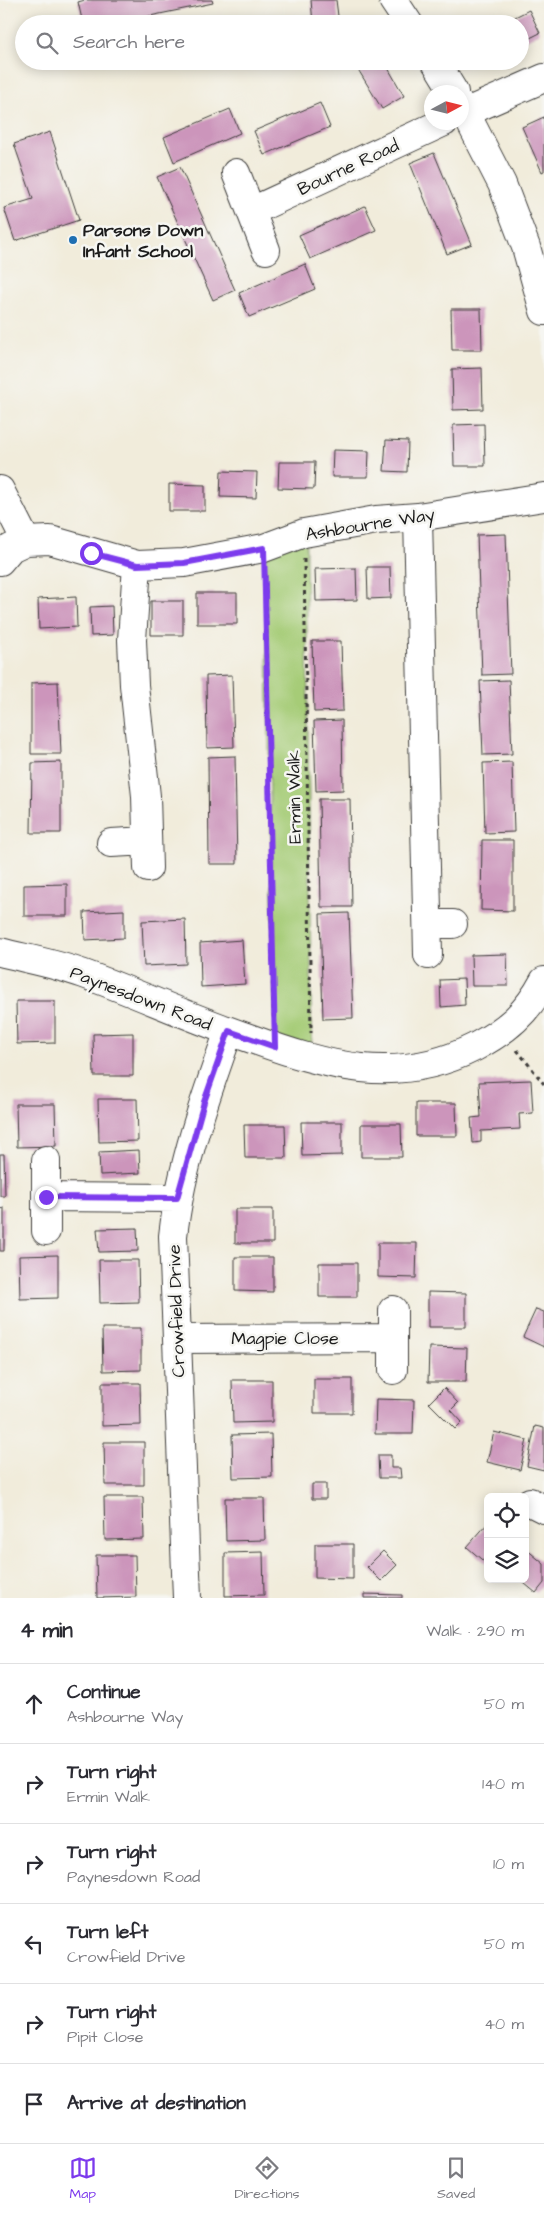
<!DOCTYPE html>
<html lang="en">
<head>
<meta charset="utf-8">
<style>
	:root { --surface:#fff; --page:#f2f2f3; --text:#2b2b33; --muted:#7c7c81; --line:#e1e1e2; --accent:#7c3aed }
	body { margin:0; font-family:"Architects Daughter",sans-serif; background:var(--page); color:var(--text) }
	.controls { position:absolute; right:15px; bottom:15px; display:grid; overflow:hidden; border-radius:8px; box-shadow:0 2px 12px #0003 }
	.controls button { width:45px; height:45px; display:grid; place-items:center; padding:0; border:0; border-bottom:1px solid var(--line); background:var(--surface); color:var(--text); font:25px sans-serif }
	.compass { position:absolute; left:424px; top:85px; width:45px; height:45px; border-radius:50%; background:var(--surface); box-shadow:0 2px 12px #0003; rotate:83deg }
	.stop { position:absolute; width:15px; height:15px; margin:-11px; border:4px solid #7c3aed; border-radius:50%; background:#fff }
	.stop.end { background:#7c3aed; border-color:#fff; box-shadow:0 1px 5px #0008 }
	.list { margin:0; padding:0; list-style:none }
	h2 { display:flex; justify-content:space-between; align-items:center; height:65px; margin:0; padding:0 20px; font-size:21px }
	h2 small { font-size:16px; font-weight:400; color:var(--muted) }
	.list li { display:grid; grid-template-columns:32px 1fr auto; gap:15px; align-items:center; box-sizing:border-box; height:80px; padding:0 20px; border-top:1px solid var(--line) }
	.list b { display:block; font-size:19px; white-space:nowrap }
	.list p { margin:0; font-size:16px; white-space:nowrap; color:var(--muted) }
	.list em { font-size:16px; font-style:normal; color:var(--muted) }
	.icon { flex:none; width:28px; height:28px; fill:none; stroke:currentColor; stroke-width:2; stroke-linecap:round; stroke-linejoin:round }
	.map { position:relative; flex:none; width:544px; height:1598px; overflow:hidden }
	.search { position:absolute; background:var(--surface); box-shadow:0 2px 12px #0003; left:15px; right:15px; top:15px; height:55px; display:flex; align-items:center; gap:12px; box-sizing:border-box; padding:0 18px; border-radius:28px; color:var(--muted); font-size:19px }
	.sheet { height:545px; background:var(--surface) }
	nav { display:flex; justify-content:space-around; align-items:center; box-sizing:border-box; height:70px; border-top:1px solid var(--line); background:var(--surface); font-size:14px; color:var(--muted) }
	nav a { display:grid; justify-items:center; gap:2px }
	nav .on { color:var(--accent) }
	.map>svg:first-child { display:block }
	.green { fill:#a6cc77; stroke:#61744a }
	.building { fill:#cc95bb }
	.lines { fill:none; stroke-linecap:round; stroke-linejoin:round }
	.minor-casing { stroke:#3c3b39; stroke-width:30 }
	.path { stroke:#3c3b39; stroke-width:3; stroke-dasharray:4 4; stroke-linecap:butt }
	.minor { stroke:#fff; stroke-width:28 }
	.route { stroke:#7c3aed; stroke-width:6 }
	.poi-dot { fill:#1f6fb2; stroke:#f6f6f2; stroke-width:2 }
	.labels { text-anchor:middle; stroke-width:5; stroke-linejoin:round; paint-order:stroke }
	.street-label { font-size:18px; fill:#1c1c1c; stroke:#f6f6f2 }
	.poi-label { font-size:18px; font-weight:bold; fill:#1c1c1c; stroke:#f6f6f2; text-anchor:start }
</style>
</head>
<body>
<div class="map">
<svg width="544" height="1598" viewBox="0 0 544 1598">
	<rect width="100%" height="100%" fill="#f6f6f2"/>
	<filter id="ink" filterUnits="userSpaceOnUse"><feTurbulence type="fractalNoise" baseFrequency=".02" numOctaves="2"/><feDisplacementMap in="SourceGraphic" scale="10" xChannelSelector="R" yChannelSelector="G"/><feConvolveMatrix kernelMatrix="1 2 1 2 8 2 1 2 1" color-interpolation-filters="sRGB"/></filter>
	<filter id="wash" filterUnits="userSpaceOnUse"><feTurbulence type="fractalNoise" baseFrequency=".0096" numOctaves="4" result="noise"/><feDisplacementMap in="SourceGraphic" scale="20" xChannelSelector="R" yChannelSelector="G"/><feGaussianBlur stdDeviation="1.12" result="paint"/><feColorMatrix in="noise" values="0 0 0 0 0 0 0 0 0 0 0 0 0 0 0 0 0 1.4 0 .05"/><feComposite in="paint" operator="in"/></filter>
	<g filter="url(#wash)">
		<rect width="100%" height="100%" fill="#f1ecdb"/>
		<!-- green -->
		<path class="green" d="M306 542 312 1060 275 1047 265 548Z"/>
		<g id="blocks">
			<!-- building -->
			<path class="building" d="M85 0H212L213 3 111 24H83L78 2Z
				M311 0H336L339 24H313Z
				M529 10 540 33 520 43V24H501Z
				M353 61H384L404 96 382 109Z
				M320 103 330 127 264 155 254 131Z
				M230 109 240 133 174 162 164 137Z
				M544 117V171L542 172 522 127Z
				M50 132 79 220 15 241 4 208 33 199 14 144Z
				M434 153 472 244 447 254 410 163Z
				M180 167 235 290 213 300 157 177Z
				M365 206 376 230 310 259 299 235Z
				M305 264 315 289 249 317 239 293Z
				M451 309H481L482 350H452Z
				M482 368 483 409 453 410 452 369Z
				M484 424 485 466H454L453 425Z
				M386 440 408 441 407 472 384 471Z
				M333 450 369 451 368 477H332Z
				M279 462H315L314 489 278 488Z
				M221 471 257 472 256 498 220 497Z
				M169 484 205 485V511H169Z
				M506 534 511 674 482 675 477 535Z
				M367 567H390L391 598 368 599Z
				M356 568 357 600 316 601 315 569Z
				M197 593H237V624H197Z
				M76 597 77 627 39 629 38 599Z
				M151 601H183V635H151Z
				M112 606 113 635 91 636 90 607Z
				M312 641H341L343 711 314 712Z
				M232 675 234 747 207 748 206 676Z
				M509 680 512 754 483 755 480 681Z
				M58 682 61 754H31V683Z
				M342 720 343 790 316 791 314 721Z
				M235 756 237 864H209L208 757Z
				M61 762V833H31L32 763Z
				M512 762 514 832 485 833 483 763Z
				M319 799H350L352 907H321Z
				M482 840H513V911L481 910Z
				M67 884V916H24V885Z
				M124 910V938L85 940 84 912Z
				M349 913 353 1018 323 1019 320 914Z
				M185 919 186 964 144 966 142 921Z
				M242 940 245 984 201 987 200 943Z
				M507 954 508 986H472L471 955Z
				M464 979 465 1005 441 1007 440 980Z
				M16 1001H55V1043L17 1044Z
				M133 1033V1076H94L93 1034Z
				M531 1080 533 1113 519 1114 520 1129 481 1131V1142L473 1143 471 1118 481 1117 479 1082Z
				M98 1099H137L138 1141 99 1142Z
				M416 1103H456L457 1136H416Z
				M16 1104H55L56 1146 17 1147Z
				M301 1122H342V1155L302 1156Z
				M361 1124H401L402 1157H361Z
				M244 1125H285L286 1158H245Z
				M139 1150 140 1173 100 1175 99 1152Z
				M0 1154H4L5 1196H0Z
				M4 1208V1251H0V1209Z
				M235 1209H273V1243H235Z
				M137 1228 138 1251 99 1252 97 1229Z
				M378 1243H417L416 1278 378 1277Z
				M58 1255V1298L20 1299 19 1256Z
				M235 1257H273V1292L235 1291Z
				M99 1260H138L139 1302 100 1303Z
				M319 1263H357V1297H319Z
				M428 1292 466 1293V1327H428Z
				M536 1309 544 1312V1347L523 1337Z
				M102 1328H141V1370L103 1371Z
				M429 1347 467 1348 466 1382H428Z
				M314 1379H352V1413H314Z
				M232 1380H272V1422L233 1423Z
				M102 1383H140L141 1425 102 1426Z
				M444 1388 458 1403 451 1410 462 1422 455 1429 429 1403Z
				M376 1399 414 1400 413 1434H375Z
				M535 1426 544 1428V1470L527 1466Z
				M494 1432 527 1440 520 1470 487 1462Z
				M271 1434 272 1477 233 1478 232 1435Z
				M104 1442H144V1485H105Z
				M378 1455H391V1468H400L401 1478H379Z
				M312 1484H326V1499H312Z
				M104 1497H143L144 1539 105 1540Z
				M225 1498H264L265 1540 226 1541Z
				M488 1523V1565L467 1547Z
				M315 1544H353V1579L315 1578Z
				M525 1548 544 1564V1583L536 1593 519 1579H525Z
				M383 1551 397 1565 381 1581 367 1567Z
				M263 1552 264 1595 225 1596V1553Z
				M96 1555H135L136 1597 97 1598Z
				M364 1594 402 1595V1598H364Z"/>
		</g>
	</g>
	<g filter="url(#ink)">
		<use href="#blocks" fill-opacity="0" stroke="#3c3b39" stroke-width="1"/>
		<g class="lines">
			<!-- minor casing -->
			<g class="minor-casing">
				<path id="minor" d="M393 0 409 24
					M435 61 454 92
					M462 106 502 184 526 247 544 311
					M462 114 544 78
					M236 173 266 250
					M252 211 444 122
					M0 490 26 541
					M418 517 428 955
					M0 561 11 548 26 541 50 540 137 565 184 563 264 548 304 533 376 520 418 517 544 497
					M137 565 132 640 134 685 146 796 148 868
					M111 843 147 841
					M428 924H453
					M0 952C28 959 57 964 84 974 139 994 193 1019 249 1038 326 1066 397 1087 475 1047 507 1030 527 1013 544 981
					M46 1197 177 1198
					M46 1231V1160
					M177 1339 393 1338
					M393 1370V1310
					M530 1502 544 1509
					M187 1598 173 1236C181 1165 205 1098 229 1031"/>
			</g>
			<!-- path -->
			<path class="path" d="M304 559 311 1033
				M265 574 274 1020
				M517 1050 544 1084"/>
			<!-- minor -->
			<use href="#minor" class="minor"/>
		</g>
	</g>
	<g class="lines" filter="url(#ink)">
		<!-- route -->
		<path class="route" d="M46 1197 177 1198 204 1102 229 1031 275 1047 264 548 184 563 137 565 91 553"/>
	</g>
	<!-- markers -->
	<circle class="poi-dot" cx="73" cy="240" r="5"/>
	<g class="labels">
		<!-- street labels -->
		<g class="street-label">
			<text transform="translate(348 167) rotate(-25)" y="6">Bourne Road</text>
			<text transform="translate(370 524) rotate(-9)" y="6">Ashbourne Way</text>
			<text transform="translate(294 797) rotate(-91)" y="6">Ermin Walk</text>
			<text transform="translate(141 998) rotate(21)" y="6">Paynesdown Road</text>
			<text transform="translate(176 1311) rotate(-92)" y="6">Crowfield Drive</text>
			<text x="285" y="1344">Magpie Close</text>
		</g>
		<!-- poi labels -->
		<g class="poi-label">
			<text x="83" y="236">Parsons Down<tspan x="83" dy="21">Infant School</tspan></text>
		</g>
	</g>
</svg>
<div class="controls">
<button><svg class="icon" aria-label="locate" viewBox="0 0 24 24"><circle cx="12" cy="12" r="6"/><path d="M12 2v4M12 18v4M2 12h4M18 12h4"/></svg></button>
<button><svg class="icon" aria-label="layers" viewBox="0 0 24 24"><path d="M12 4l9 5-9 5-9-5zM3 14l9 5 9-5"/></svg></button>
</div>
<svg class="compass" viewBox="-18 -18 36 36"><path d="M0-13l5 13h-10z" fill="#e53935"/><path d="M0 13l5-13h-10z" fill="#7c7c81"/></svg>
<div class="stop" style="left:91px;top:553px"></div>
<div class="stop end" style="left:46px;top:1197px"></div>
<div class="search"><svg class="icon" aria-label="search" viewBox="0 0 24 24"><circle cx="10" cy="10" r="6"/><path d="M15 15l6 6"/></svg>Search here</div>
</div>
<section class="sheet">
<h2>4 min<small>Walk · 290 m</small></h2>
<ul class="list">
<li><svg class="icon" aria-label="ahead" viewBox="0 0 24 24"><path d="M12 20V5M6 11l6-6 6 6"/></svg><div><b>Continue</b><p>Ashbourne Way</p></div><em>50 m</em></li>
<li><svg class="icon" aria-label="right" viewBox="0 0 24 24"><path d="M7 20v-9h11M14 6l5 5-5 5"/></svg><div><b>Turn right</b><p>Ermin Walk</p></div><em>140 m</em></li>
<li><svg class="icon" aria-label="right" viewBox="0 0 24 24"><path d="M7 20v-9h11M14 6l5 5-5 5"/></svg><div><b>Turn right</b><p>Paynesdown Road</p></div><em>10 m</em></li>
<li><svg class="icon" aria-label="left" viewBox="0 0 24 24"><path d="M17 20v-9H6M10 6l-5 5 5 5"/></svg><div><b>Turn left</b><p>Crowfield Drive</p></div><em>50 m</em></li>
<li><svg class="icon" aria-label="right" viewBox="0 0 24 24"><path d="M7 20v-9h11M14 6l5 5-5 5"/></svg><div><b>Turn right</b><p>Pipit Close</p></div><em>40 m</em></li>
<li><svg class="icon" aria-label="arrive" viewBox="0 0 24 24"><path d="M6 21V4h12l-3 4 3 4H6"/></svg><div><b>Arrive at destination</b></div></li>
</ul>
</section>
<nav>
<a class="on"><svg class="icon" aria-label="map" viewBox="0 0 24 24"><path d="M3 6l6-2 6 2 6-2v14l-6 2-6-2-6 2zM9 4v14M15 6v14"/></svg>Map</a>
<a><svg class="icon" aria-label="directions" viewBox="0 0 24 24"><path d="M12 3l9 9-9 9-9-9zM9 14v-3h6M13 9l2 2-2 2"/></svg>Directions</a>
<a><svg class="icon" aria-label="saved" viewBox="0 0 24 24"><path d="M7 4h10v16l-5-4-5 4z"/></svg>Saved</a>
</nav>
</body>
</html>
